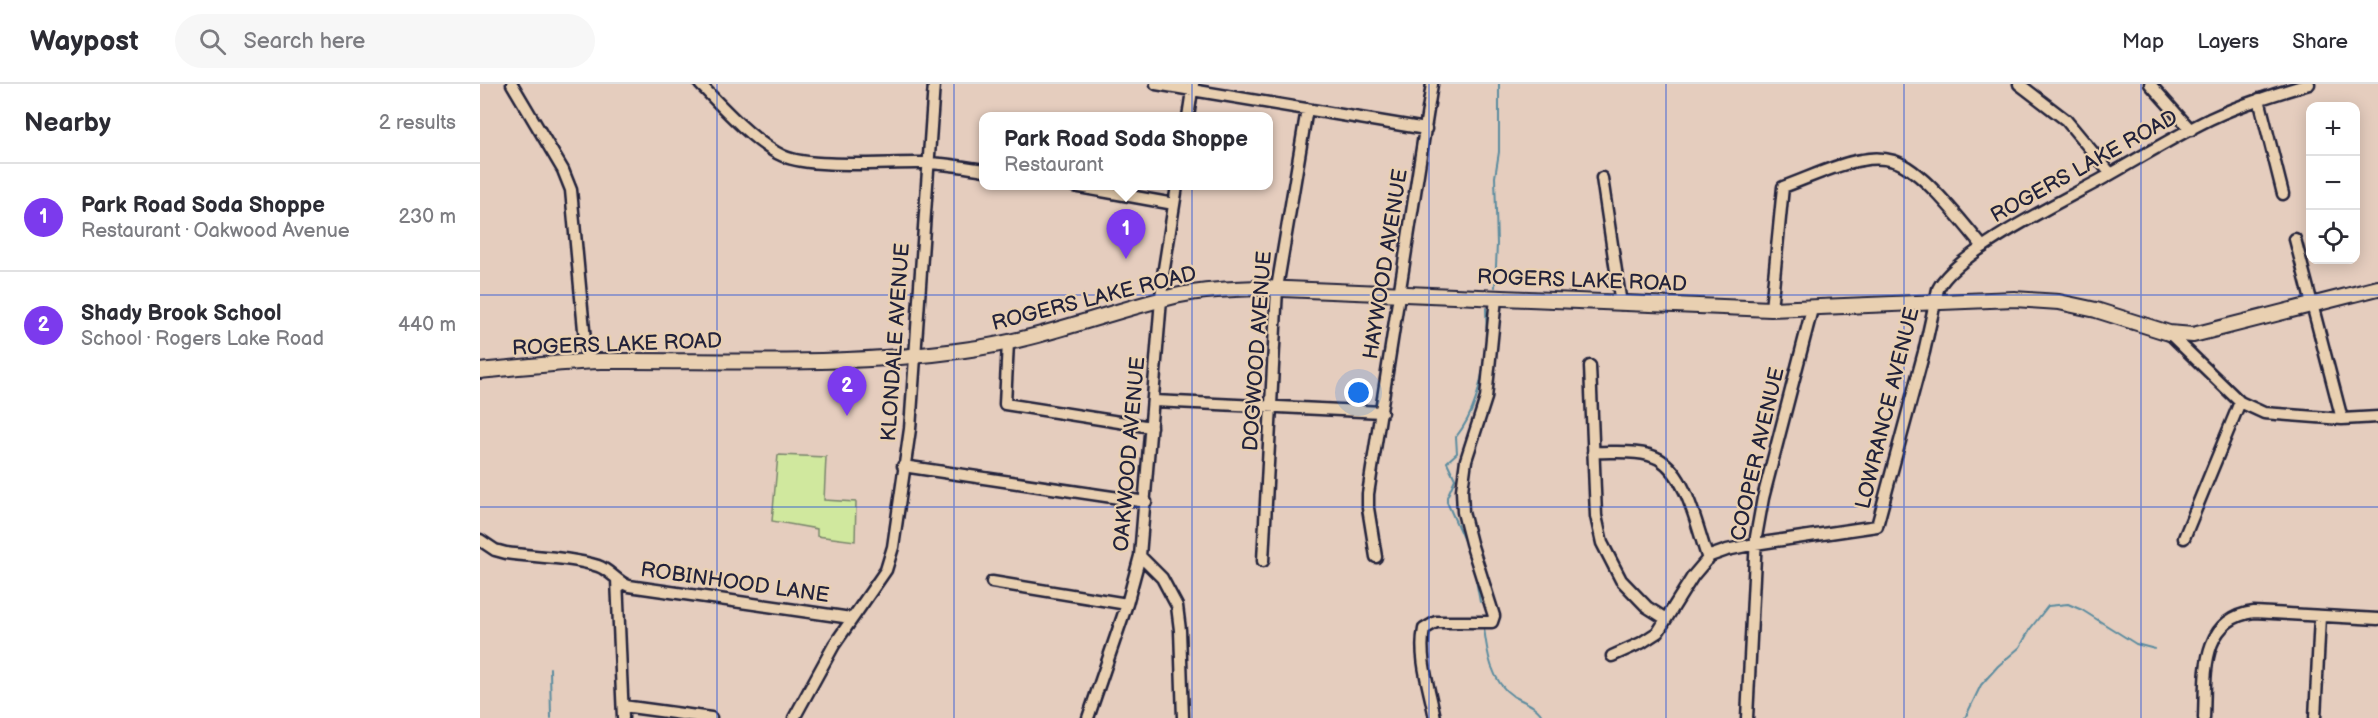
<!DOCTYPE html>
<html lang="en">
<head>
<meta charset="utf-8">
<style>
	:root { --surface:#fff; --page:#f7f7f7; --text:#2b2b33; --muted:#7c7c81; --line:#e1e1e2; --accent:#7c3aed }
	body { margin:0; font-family:"Balsamiq Sans",sans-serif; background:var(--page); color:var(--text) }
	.controls { position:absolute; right:18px; top:18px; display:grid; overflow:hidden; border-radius:12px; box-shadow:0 3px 15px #0003 }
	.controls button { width:54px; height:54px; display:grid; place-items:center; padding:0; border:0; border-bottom:2px solid var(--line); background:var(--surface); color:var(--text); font:30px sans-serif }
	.you { position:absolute; left:879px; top:309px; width:21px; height:21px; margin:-15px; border:4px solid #fff; border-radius:50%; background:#1a73e8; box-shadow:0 0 0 9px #1a73e833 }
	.badge { display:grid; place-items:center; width:39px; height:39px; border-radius:50%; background:var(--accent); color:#fff; font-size:20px; font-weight:700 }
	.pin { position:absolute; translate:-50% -50px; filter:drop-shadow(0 2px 3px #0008) }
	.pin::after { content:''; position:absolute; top:32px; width:21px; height:18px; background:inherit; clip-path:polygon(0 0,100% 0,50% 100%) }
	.popup { position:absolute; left:499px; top:28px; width:294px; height:78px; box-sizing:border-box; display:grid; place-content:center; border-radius:12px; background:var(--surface); filter:drop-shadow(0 2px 4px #0005); font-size:20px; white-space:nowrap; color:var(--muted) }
	.popup b { font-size:22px; color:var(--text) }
	.popup::after { content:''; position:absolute; left:50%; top:100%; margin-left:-12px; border:12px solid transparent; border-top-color:var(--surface) }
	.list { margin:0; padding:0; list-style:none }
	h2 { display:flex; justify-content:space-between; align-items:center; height:78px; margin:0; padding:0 24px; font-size:26px }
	h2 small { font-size:20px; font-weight:400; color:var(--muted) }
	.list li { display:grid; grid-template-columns:39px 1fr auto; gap:18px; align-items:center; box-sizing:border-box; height:108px; padding:0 24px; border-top:2px solid var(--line) }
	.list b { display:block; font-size:22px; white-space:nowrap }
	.list p { margin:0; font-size:20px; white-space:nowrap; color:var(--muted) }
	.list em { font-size:20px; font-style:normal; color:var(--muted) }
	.icon { flex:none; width:33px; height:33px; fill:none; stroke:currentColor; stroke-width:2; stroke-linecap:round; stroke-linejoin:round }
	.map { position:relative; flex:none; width:1898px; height:634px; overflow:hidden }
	header { display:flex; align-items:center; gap:36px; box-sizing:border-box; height:84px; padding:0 30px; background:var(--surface); border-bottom:2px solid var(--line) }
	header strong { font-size:28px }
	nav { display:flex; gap:33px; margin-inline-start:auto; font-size:21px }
	.search { width:420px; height:54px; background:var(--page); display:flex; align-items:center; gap:15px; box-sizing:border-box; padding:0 21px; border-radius:33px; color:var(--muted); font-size:22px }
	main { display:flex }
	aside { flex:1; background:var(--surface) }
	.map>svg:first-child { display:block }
	.green { fill:#d0e89e; stroke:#79856c; stroke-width:1.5 }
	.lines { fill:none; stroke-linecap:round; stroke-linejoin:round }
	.stream { stroke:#5c8c9f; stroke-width:2 }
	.minor-casing { stroke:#22223b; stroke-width:15 }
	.major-casing { stroke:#22223b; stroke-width:18 }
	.minor { stroke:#e9d0b1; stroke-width:10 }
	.major { stroke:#e9d0b1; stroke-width:14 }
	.grid { fill:none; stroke:#1d4ed8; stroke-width:1.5; stroke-opacity:0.55 }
	.labels { text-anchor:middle; stroke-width:4.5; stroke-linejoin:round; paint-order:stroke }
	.street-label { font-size:21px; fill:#22223b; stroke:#e9d0b1 }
</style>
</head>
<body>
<header>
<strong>Waypost</strong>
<div class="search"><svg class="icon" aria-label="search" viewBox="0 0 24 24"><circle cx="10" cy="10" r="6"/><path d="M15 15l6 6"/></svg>Search here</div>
<nav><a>Map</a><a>Layers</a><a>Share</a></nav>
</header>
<main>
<aside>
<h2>Nearby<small>2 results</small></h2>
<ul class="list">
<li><span class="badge">1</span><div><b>Park Road Soda Shoppe</b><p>Restaurant · Oakwood Avenue</p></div><em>230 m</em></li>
<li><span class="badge">2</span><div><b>Shady Brook School</b><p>School · Rogers Lake Road</p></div><em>440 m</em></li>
</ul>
</aside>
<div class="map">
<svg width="1898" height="634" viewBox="0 0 1898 634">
	<rect width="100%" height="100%" fill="#e5cdbe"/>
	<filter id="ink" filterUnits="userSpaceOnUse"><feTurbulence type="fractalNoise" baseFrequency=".0167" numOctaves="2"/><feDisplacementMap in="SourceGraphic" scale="12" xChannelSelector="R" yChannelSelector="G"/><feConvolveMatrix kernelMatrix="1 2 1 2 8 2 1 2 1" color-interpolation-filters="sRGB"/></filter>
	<g filter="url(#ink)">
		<!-- green -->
		<path class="green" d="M298 371 346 373 344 416 376 418 375 457 337 452V445L292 437Z"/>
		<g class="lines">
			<!-- stream -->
			<path class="stream" d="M1015 203 1017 160 1015 93 1019 68V0
				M1006 224 1007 257
				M989 468 967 418V413L975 395 967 378 977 369 976 353C995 329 1000 303 1005 274
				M994 485 1000 518
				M1004 544C1007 568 1011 598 1033 612 1044 618 1058 622 1063 634
				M70 584 71 634
				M1485 634 1501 601 1518 582 1540 563 1550 545 1568 522 1588 520 1602 526 1656 560 1675 565"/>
			<!-- minor casing -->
			<g class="minor-casing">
				<path id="minor" d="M32 0 83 86 91 106 107 278
					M220 0C241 22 276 60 303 72 332 85 410 78 444 79 464 79 484 83 504 86
					M676 0 946 45
					M1539 0 1586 36 1631 90
					M1670 0 1711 46
					M1779 15 1803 110
					M708 33 713 0
					M1122 94 1141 220
					M594 102 694 120
					M1815 155 1862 335
					M1291 225 1303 103C1326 95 1359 79 1382 76 1392 74 1404 74 1414 77 1442 85 1484 140 1503 163
					M1689 249 1760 318 1784 329 1862 335 1898 333
					M528 258 525 320 671 343
					M1110 282 1116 432 1122 459 1141 496 1167 523 1186 535
					M674 317 902 328
					M1113 368C1133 369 1161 365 1179 375 1208 392 1217 445 1228 475
					M423 382 666 418
					M1704 454 1760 318
					M0 456 15 466 26 469C56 473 89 473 118 482 130 486 137 498 149 502L371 534
					M660 472 682 494 697 522 700 546 703 634
					M896 473 888 424V410L952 0
					M783 477 797 204 827 25
					M137 495 143 634
					M512 498 647 520
					M1132 572 1161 559 1178 548 1213 492 1230 472 1247 466 1275 460 1397 442 1444 268 1458 205C1476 168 1584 116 1622 95 1658 75 1693 53 1730 35 1762 20 1795 10 1829 0
					M143 622 231 634
					M314 634 354 561 406 486 413 463 430 345 454 0
					M608 634 647 520 660 472 683 191 697 102
					M955 634C950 607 938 573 944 545L956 538H1012L1014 532 991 459 983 428 982 406 986 376 1006 314 1016 214
					M1267 634 1276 453 1283 414 1332 225
					M1724 634C1726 593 1719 535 1774 528L1898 535
					M1835 634 1840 532"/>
			</g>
			<!-- major casing -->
			<g class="major-casing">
				<path id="major" d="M0 287C40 283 81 278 122 277 243 276 364 283 484 266 556 257 624 229 695 212 723 206 751 205 780 204L1291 225 1534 215 1579 218 1616 226 1689 249 1713 251 1898 204"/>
			</g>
			<!-- minor -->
			<use href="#minor" class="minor"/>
			<!-- major -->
			<use href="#major" class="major"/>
		</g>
	</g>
	<!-- grid -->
	<path class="grid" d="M237 0V634M474 0V634M712 0V634M949 0V634M1186 0V634M1424 0V634M1661 0V634M0 211H1898M0 423H1898"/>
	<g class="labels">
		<!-- street labels -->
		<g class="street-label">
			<text transform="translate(1604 82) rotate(-29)" y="7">ROGERS LAKE ROAD</text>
			<text transform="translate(905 180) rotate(-81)" y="7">HAYWOOD AVENUE</text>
			<text transform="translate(1102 196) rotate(2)" y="7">ROGERS LAKE ROAD</text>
			<text transform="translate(614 214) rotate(-14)" y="7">ROGERS LAKE ROAD</text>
			<text transform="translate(415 258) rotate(-86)" y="7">KLONDALE AVENUE</text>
			<text transform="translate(137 260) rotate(-2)" y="7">ROGERS LAKE ROAD</text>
			<text transform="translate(777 267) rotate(-86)" y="7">DOGWOOD AVENUE</text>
			<text transform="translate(1407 324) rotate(-76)" y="7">LOWRANCE AVENUE</text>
			<text transform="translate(649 370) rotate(-85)" y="7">OAKWOOD AVENUE</text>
			<text transform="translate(1277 370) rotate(-77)" y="7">COOPER AVENUE</text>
			<text transform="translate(255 498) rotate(8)" y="7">ROBINHOOD LANE</text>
		</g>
	</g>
</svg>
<div class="controls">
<button>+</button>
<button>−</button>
<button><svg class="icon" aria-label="locate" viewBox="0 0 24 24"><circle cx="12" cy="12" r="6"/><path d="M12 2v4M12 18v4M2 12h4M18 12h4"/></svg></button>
</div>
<div class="you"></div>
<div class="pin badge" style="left:646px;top:175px">1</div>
<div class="popup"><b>Park Road Soda Shoppe</b>Restaurant</div>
<div class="pin badge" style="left:367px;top:332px">2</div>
</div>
</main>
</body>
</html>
